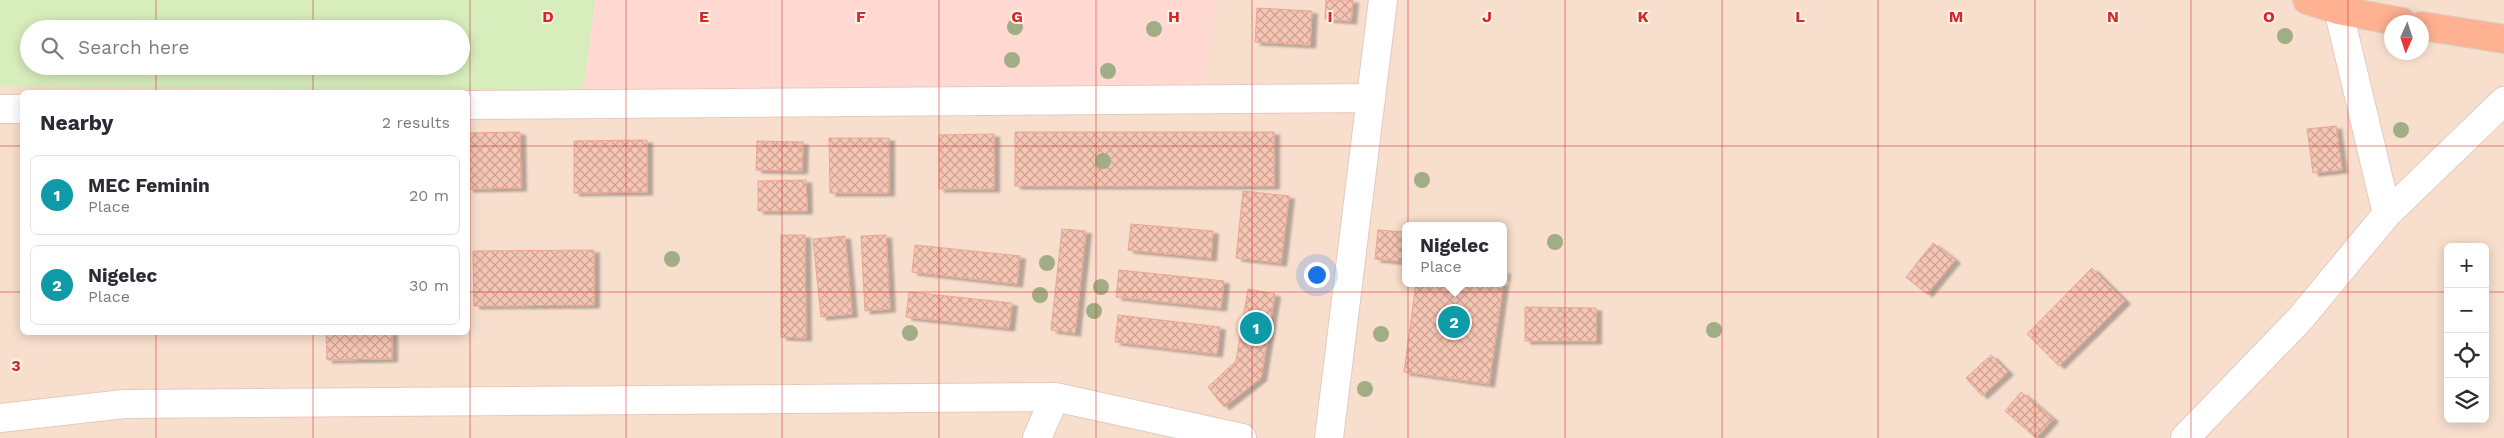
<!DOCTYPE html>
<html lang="en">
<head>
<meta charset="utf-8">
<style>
	:root { --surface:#fff; --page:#f2f2f3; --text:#2b2b33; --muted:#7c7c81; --line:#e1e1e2; --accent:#db2777 }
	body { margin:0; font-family:"Work Sans",sans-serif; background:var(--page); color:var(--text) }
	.controls { position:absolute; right:15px; bottom:15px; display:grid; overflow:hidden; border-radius:8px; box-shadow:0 2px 12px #0003 }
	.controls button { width:45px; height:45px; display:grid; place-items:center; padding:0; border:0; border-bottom:1px solid var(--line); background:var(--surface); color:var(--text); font:25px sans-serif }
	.compass { position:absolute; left:2384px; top:15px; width:45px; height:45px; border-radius:50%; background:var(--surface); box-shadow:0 2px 12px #0003; rotate:183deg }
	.you { position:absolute; left:1316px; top:274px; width:18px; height:18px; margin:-12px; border:4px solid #fff; border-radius:50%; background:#1a73e8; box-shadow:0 0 0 8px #1a73e833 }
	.badge { display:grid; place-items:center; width:32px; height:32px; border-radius:50%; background:var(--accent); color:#fff; font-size:16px; font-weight:700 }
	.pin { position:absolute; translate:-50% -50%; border:2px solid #fff; box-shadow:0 1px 5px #0006 }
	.popup { position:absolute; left:1402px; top:222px; width:105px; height:65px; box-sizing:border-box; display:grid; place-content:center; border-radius:8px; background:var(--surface); filter:drop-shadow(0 1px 4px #0005); font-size:16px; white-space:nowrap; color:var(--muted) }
	.popup b { font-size:19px; color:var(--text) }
	.popup::after { content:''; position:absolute; left:50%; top:100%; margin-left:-10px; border:10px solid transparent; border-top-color:var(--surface) }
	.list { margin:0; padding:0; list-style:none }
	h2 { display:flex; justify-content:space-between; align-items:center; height:65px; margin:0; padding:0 20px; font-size:21px }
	h2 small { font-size:16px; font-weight:400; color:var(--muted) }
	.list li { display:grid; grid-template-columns:32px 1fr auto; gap:15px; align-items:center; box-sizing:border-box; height:80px; margin:0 10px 10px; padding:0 10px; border:1px solid var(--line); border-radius:8px }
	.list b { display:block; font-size:19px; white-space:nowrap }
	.list p { margin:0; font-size:16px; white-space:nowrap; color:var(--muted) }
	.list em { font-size:16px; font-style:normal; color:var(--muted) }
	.icon { flex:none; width:28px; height:28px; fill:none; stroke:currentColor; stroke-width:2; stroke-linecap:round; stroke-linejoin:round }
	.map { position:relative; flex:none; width:2504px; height:438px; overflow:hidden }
	.search { position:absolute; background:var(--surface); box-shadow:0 2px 12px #0003; left:20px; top:20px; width:450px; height:55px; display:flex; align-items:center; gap:12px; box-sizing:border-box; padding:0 18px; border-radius:28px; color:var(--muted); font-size:19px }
	.panel { position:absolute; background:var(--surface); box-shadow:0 2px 12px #0003; left:20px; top:90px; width:450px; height:245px; border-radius:8px }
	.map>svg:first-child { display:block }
	.residential { fill:#f7decd; fill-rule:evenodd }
	.commercial { fill:#ffd9d2 }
	.park { fill:#d7edbc; fill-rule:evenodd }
	.building { fill:url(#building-cross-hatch); stroke:#eaa793; filter:url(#shadow) }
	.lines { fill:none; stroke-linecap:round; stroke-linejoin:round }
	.minor-casing { stroke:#e5cabd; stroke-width:30 }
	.tertiary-casing { stroke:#e5cabd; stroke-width:30 }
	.trunk-casing { stroke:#d9cecb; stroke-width:30 }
	.minor { stroke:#fff; stroke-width:28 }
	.tertiary { stroke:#fff; stroke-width:28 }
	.trunk { stroke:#ffb292; stroke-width:28 }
	.tree { fill:#a1ad84 }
	.grid { fill:none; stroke:#d62828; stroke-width:1; stroke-opacity:0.55 }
	.grid-label { font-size:16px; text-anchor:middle; font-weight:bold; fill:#d62828; stroke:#fff2e7; stroke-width:4; stroke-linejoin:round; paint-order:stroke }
</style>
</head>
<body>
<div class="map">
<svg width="2504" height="438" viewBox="0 0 2504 438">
	<defs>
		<pattern id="building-cross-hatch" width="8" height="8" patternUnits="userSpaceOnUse" patternTransform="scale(1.25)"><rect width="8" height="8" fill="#f6c5b4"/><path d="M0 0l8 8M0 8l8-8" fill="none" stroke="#cca294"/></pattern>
		<filter id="shadow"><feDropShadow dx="5.5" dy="3" stdDeviation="1" flood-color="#0004"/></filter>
	</defs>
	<rect width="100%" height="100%" fill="#feeddf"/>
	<!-- residential -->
	<path class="residential" d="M0 0H2504V438H0ZM2392 22H2422V52H2392ZM29 29H461V66H29ZM22 92H468V332H22ZM1405 226H1503V283H1405ZM2448 247H2485V419H2448Z"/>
	<!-- commercial -->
	<path class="commercial" d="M595 0H1216L1206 86 583 92Z"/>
	<!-- park -->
	<path class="park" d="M0 0H595L583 92 0 86ZM29 29H461V66H29Z"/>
	<!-- building -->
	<path class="building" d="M1326 0H1353L1351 21 1325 19Z
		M1257 8 1312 11 1310 45 1255 42Z
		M2336 126 2342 170 2313 173 2307 129Z
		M520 132 521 188 468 189V133Z
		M1015 132H1274V186H1015Z
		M994 134V189H939V135Z
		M829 138H889V193H830Z
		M647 140V192L574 193V141Z
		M757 141 803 142 802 171 756 170Z
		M806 180 807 211H758V181Z
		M1243 191 1289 196 1281 263 1236 258Z
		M1131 224 1213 231 1211 258 1128 250Z
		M1062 229 1086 231 1075 333 1051 330Z
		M1378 230 1405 232V262L1375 259Z
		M781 235H805L806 338 781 337Z
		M886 235 890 309 865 311 861 236Z
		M845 236 852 314 821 317 813 239Z
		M1933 243 1955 260 1927 294 1906 277Z
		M915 245 1020 256 1017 284 912 272Z
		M594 250V305L474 306 473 251Z
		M2092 268 2125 301 2059 366 2027 334Z
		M1119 270 1224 281 1221 308 1116 297Z
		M1503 271H1505L1489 384 1404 372 1416 283H1503Z
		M1248 289 1275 294 1261 378 1224 407 1208 387 1236 361Z
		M909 292 1012 303 1009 328 906 317Z
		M1525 307 1596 308V341H1525Z
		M1118 315 1220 327 1217 354 1115 342Z
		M326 332H392V359L327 360Z
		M1991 355 2008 372 1982 396 1966 378Z
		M2021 392 2053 419 2036 438 2005 411Z"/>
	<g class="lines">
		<!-- minor casing -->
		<g class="minor-casing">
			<path id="minor" d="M2336 0 2387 214
				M468 105 1371 98
				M0 109H22
				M0 418 124 404 1055 397 1242 438
				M1037 438 1055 397
				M2185 438 2300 319 2387 214 2504 101"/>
		</g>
		<!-- tertiary casing -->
		<g class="tertiary-casing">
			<path id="tertiary" d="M1329 438 1383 0"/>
		</g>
		<!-- trunk casing -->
		<g class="trunk-casing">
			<path id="trunk" d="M2307 0 2338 10 2402 22
				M2422 26 2504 39"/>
		</g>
		<!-- minor -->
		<use href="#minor" class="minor"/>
		<!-- tertiary -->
		<use href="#tertiary" class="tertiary"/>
		<!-- trunk -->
		<use href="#trunk" class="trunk"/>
	</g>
	<!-- trees -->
	<g class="tree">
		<circle cx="1015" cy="27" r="8"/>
		<circle cx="1154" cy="29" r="8"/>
		<circle cx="2285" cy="36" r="8"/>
		<circle cx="1012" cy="60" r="8"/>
		<circle cx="1108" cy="71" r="8"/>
		<circle cx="2401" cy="130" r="8"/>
		<circle cx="1103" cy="161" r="8"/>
		<circle cx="1422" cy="180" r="8"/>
		<circle cx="1555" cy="242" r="8"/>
		<circle cx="672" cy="259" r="8"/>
		<circle cx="1047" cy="263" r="8"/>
		<circle cx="1101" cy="287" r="8"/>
		<circle cx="1040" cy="295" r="8"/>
		<circle cx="1094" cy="311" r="8"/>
		<circle cx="1714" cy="330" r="8"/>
		<circle cx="910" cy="333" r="8"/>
		<circle cx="1381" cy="334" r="8"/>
		<circle cx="1365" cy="389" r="8"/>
	</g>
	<!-- grid -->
	<path class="grid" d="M156 0V29M313 0V29M470 0V438M626 0V438M782 0V438M939 0V438M1096 0V438M1252 0V438M1408 0V438M1565 0V438M1722 0V438M1878 0V438M2035 0V438M2191 0V438M2348 0V438M156 66V92M313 66V92M0 146H22M468 146H2504M0 292H22M468 292H2448M2485 292H2504M156 332V438M313 332V438"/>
	<g class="grid-label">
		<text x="548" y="22">D</text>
		<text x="704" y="22">E</text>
		<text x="861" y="22">F</text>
		<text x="1017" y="22">G</text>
		<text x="1174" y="22">H</text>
		<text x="1330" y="22">I</text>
		<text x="1487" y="22">J</text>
		<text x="1643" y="22">K</text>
		<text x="1800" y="22">L</text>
		<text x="1956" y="22">M</text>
		<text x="2113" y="22">N</text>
		<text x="2269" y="22">O</text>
		<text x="16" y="371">3</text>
	</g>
</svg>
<div class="controls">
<button>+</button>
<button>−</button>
<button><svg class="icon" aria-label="locate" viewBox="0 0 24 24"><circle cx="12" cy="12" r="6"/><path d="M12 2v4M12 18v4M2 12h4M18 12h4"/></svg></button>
<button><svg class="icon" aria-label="layers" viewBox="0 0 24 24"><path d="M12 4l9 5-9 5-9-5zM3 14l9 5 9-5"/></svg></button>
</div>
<svg class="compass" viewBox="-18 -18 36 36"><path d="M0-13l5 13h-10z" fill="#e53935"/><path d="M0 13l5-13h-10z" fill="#7c7c81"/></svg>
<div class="you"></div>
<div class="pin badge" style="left:1256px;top:328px;background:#0f9aa8">1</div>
<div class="pin badge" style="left:1454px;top:322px;background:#0f9aa8">2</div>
<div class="popup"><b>Nigelec</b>Place</div>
<div class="search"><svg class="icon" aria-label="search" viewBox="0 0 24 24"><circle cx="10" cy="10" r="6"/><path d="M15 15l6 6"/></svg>Search here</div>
<section class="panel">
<h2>Nearby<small>2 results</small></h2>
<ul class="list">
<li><span class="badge" style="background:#0f9aa8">1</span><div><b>MEC Feminin</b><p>Place</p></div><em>20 m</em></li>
<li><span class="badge" style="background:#0f9aa8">2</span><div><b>Nigelec</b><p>Place</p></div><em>30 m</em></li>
</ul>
</section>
</div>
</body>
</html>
